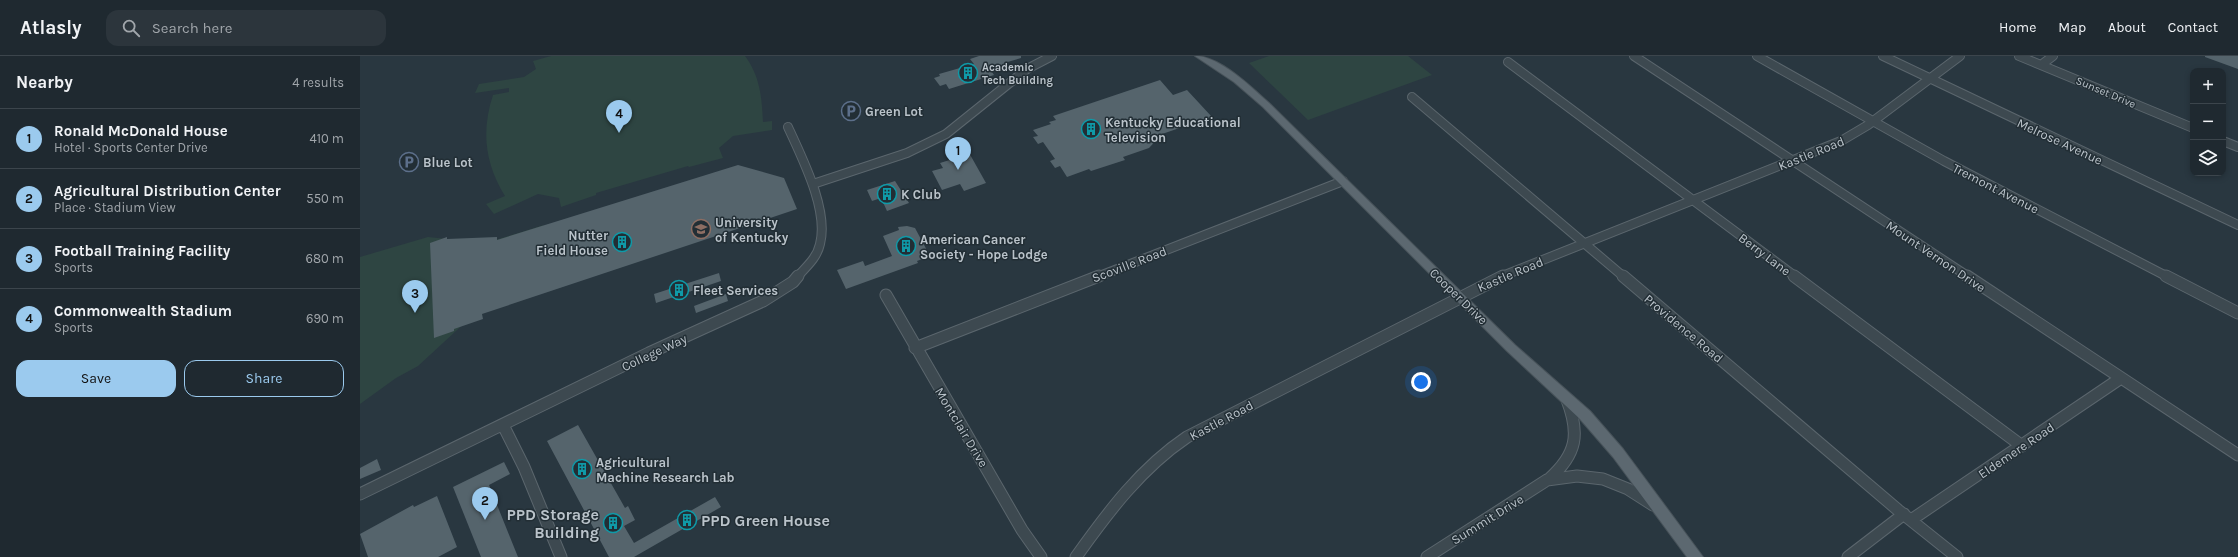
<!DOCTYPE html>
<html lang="en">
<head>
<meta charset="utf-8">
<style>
	:root { --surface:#1f2930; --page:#2c353c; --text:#f1f3f6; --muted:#a1a6ab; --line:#3c454c; --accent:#9bcaee }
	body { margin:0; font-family:Karla,sans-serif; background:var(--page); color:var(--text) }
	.controls { position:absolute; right:12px; top:12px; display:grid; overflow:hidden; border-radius:8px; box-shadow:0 2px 6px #0003 }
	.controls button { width:36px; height:36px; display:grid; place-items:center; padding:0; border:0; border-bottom:1px solid var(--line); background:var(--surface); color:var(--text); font:20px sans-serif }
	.you { position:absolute; left:1061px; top:326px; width:14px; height:14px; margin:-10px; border:3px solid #fff; border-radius:50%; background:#1a73e8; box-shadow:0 0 0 6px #1a73e833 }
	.badge { display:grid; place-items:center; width:26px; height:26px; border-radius:50%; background:var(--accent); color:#111; font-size:13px; font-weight:700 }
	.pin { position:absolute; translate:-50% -33px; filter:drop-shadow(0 1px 2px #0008) }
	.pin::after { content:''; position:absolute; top:21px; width:14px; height:12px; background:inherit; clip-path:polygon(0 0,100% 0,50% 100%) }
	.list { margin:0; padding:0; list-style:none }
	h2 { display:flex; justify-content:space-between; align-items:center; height:52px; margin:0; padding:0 16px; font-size:17px }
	h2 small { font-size:13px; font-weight:400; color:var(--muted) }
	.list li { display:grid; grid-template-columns:26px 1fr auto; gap:12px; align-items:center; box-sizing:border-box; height:60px; padding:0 16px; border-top:1px solid var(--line) }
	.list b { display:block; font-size:15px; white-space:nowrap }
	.list p { margin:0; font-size:13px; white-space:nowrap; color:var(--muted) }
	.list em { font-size:13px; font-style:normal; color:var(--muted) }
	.actions { display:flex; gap:8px; padding:12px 16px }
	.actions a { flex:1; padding:9px 0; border:1px solid var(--accent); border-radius:12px; text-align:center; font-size:14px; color:var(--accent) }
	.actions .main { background:var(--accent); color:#111 }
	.icon { flex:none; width:22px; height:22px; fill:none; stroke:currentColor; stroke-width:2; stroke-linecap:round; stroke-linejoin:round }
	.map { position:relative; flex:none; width:1878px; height:501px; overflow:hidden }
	header { display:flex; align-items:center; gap:24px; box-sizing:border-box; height:56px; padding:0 20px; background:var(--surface); border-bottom:1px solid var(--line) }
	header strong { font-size:19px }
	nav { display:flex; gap:22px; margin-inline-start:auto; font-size:14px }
	.search { width:280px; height:36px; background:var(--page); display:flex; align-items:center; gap:10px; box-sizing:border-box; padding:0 14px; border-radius:12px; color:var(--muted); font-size:15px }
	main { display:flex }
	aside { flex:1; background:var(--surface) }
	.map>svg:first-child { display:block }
	.green { fill:#2e4542 }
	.building { fill:#55646c }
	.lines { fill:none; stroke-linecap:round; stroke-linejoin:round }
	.minor-far1-casing { stroke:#5b666d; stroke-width:10 }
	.minor-casing { stroke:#5b666d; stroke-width:13 }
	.major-casing { stroke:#475259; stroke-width:2 }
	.minor-far1 { stroke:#3d4950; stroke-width:8 }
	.minor { stroke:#3d4950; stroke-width:11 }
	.major { fill:#5c6870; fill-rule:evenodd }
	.labels { text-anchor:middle; stroke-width:3; stroke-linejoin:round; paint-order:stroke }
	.far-poi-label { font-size:11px; font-weight:bold; fill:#bac3ca; stroke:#222e35; text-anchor:start }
	.far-street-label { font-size:11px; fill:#bac3ca; stroke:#222e35 }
	.poi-label { font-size:13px; font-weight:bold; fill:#bac3ca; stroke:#222e35; text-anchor:start }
	.street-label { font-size:13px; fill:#bac3ca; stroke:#222e35 }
	.near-poi-label { font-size:16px; font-weight:bold; fill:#bac3ca; stroke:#222e35; text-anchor:end }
</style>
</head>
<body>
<header>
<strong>Atlasly</strong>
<div class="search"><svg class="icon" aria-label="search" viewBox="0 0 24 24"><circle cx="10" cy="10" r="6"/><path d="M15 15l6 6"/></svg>Search here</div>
<nav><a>Home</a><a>Map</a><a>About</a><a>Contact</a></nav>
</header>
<main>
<aside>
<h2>Nearby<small>4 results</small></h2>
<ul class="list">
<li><span class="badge">1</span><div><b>Ronald McDonald House</b><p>Hotel · Sports Center Drive</p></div><em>410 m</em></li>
<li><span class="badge">2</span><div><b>Agricultural Distribution Center</b><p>Place · Stadium View</p></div><em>550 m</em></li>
<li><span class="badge">3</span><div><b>Football Training Facility</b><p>Sports</p></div><em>680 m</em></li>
<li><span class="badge">4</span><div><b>Commonwealth Stadium</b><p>Sports</p></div><em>690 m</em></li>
</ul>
<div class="actions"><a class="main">Save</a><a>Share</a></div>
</aside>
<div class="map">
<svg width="1878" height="501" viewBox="0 0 1878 501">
	<rect width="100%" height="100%" fill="#293740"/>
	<!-- green -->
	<path class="green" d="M191 0H385C400 20 402 42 403 66L412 65V74L373 80 359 92 363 102 329 111 328 110 236 137V139L201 151 199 142 178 138 134 158 126 148 145 140C125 108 121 75 133 39L149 36V32L115 37 119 28 164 21 176 13 173 5Z
		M909 0H1048L1072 19 948 64 889 7Z
		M184 169 109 263 58 310 36 322 0 348V201L68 181 126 187Z"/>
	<!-- building -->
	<path class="building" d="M619 0H661V2L644 7 647 11 632 16 634 19 589 33 586 28 580 30 574 22 580 20 579 18 614 8 610 3Z
		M1845 0H1878V13L1845 1Z
		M800 24 813 39 827 34 852 61 802 78 789 92 763 101 765 104 731 115 729 113 707 121 700 110 695 112 690 105 695 103 683 86 678 88 673 81 678 80 673 74 691 68 689 66 696 64 693 60Z
		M608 95 626 127 604 135 600 128 582 134 572 115 583 112 580 107 596 102 598 107Z
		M378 109 424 122 437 153 122 258 123 263 94 273V275L74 282 70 187 87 181V183L137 181V184Z
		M535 125 549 147 527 155 521 142 512 145 507 134Z
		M547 170 555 172 570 200 557 205 558 207 486 233 477 214 503 205 505 210 532 200 523 180 539 174 538 171Z
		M359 217 361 225 296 247 294 238Z
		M366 238 368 245 336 257 334 250Z
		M218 369 265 452 268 450 275 464 264 470 274 487 355 441 361 451 274 501H249L187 385Z
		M17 403 21 414 0 423V412Z
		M144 406 150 418 129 429 158 501H121L93 431Z
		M77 440 97 491 78 501H8L0 478 53 449 54 451Z"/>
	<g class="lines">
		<!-- minor-far1 casing -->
		<g class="minor-far1-casing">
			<path id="minor-far1" d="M1274 0 1609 221
				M1397 0 1584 105 1808 221
				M1523 0 1878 169
				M1659 0 1833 72
				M1148 6 1436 221
				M1681 9 1693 0
				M1052 41 1264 221
				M428 71C442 102 469 154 460 188 457 202 446 211 437 221
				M1863 85 1878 91
				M453 128 547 97 586 78 667 13 692 0
				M737 221 983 125
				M1140 221 1481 85 1508 69 1600 0"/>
		</g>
		<!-- minor casing -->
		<g class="minor-casing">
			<path id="minor" d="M1263 220 1538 454 1597 501
				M1434 220 1662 390
				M1607 220 1878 399
				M1806 220 1878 257
				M526 239 662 474 681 501
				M555 292 739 220
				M143 369 164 411 201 501
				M1189 423C1217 398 1220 378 1207 344
				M0 438 289 297 403 245 433 226 438 220
				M1551 464 1761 322
				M716 501C748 456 781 412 827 381L1143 220
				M1067 501 1187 424 1217 420 1243 423 1268 433 1293 449
				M1488 501 1544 458"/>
		</g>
		<!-- major casing -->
		<g class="major-casing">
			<path id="major" d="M835 0C860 0 891 31 909 47L1155 289 1230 355 1263 393 1343 501H1327L1253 401 1220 363 1147 295 903 51 874 26Z"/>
		</g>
		<!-- minor-far1 -->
		<use href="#minor-far1" class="minor-far1"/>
		<!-- minor -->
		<use href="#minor" class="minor"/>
		<!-- major -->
		<use href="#major" class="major"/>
	</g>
	<!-- icons -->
	<defs>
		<g id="building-ring" transform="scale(1)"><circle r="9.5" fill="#222e35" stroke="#0f9aa8" stroke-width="1.5"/><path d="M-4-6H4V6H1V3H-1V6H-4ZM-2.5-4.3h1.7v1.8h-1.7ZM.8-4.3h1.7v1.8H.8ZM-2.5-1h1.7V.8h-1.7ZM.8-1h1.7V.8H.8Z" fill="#0f9aa8"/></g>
		<g id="parking-ring" transform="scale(1)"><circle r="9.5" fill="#222e35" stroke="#5c6f8a" stroke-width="1.5"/><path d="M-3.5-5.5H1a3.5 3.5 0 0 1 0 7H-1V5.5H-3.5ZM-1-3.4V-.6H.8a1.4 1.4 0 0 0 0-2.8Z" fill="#5c6f8a"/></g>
		<g id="university-ring" transform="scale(1)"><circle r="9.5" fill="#222e35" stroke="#8d6e63" stroke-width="1.5"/><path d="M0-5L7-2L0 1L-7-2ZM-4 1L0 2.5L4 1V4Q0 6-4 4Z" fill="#8d6e63"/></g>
	</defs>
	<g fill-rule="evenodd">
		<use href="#building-ring" x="608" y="17"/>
		<use href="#parking-ring" x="491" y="55"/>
		<use href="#building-ring" x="731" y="73"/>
		<use href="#parking-ring" x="49" y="106"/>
		<use href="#building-ring" x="527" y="138"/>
		<use href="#university-ring" x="341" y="173"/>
		<use href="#building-ring" x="262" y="186"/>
		<use href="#building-ring" x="546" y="190"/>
		<use href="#building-ring" x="319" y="234"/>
		<use href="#building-ring" x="222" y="413"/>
		<use href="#building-ring" x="327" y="464"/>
		<use href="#building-ring" x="253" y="467"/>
	</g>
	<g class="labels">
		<!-- far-poi labels -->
		<g class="far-poi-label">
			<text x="622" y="15">Academic<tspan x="622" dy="13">Tech Building</tspan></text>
		</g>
		<!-- far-street labels -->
		<g class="far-street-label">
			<text transform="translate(1746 36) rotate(23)" y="4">Sunset Drive</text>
		</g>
		<!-- poi labels -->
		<g class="poi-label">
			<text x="505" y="60">Green Lot</text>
			<text x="745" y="71">Kentucky Educational<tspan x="745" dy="15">Television</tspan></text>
			<text x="63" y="111">Blue Lot</text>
			<text x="541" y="143">K Club</text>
			<text x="355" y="171">University<tspan x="355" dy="15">of Kentucky</tspan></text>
			<text x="248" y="184" text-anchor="end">Nutter<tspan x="248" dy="15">Field House</tspan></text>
			<text x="560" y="188">American Cancer<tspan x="560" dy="15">Society - Hope Lodge</tspan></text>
			<text x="333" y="239">Fleet Services</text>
			<text x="236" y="411">Agricultural<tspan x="236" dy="15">Machine Research Lab</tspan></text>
		</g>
		<!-- street labels -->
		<g class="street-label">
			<text transform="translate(1700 85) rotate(25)" y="5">Melrose Avenue</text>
			<text transform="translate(1451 97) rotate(-22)" y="5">Kastle Road</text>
			<text transform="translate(1636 132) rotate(27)" y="5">Tremont Avenue</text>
			<text transform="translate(1405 198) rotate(37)" y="5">Berry Lane</text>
			<text transform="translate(1576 200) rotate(34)" y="5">Mount Vernon Drive</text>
			<text transform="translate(769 208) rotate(-21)" y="5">Scoville Road</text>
			<text transform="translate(1150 218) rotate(-23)" y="5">Kastle Road</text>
			<text transform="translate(1099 240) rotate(44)" y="5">Cooper Drive</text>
			<text transform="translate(1324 272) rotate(40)" y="5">Providence Road</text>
			<text transform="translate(294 296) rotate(-25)" y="5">College Way</text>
			<text transform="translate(861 364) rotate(-28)" y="5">Kastle Road</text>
			<text transform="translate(602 371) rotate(59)" y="5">Montclair Drive</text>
			<text transform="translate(1656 394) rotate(-34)" y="5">Eldemere Road</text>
			<text transform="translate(1127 463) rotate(-32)" y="5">Summit Drive</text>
		</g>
		<!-- near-poi labels -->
		<g class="near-poi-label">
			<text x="239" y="464">PPD Storage<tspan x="239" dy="18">Building</tspan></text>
			<text x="341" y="470" text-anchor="start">PPD Green House</text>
		</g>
	</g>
</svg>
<div class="controls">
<button>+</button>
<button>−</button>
<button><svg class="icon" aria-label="layers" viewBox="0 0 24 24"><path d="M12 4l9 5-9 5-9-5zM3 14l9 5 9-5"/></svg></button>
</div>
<div class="you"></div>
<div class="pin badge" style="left:598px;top:114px">1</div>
<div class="pin badge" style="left:125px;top:464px">2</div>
<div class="pin badge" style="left:55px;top:257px">3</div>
<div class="pin badge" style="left:259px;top:77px">4</div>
</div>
</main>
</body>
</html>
